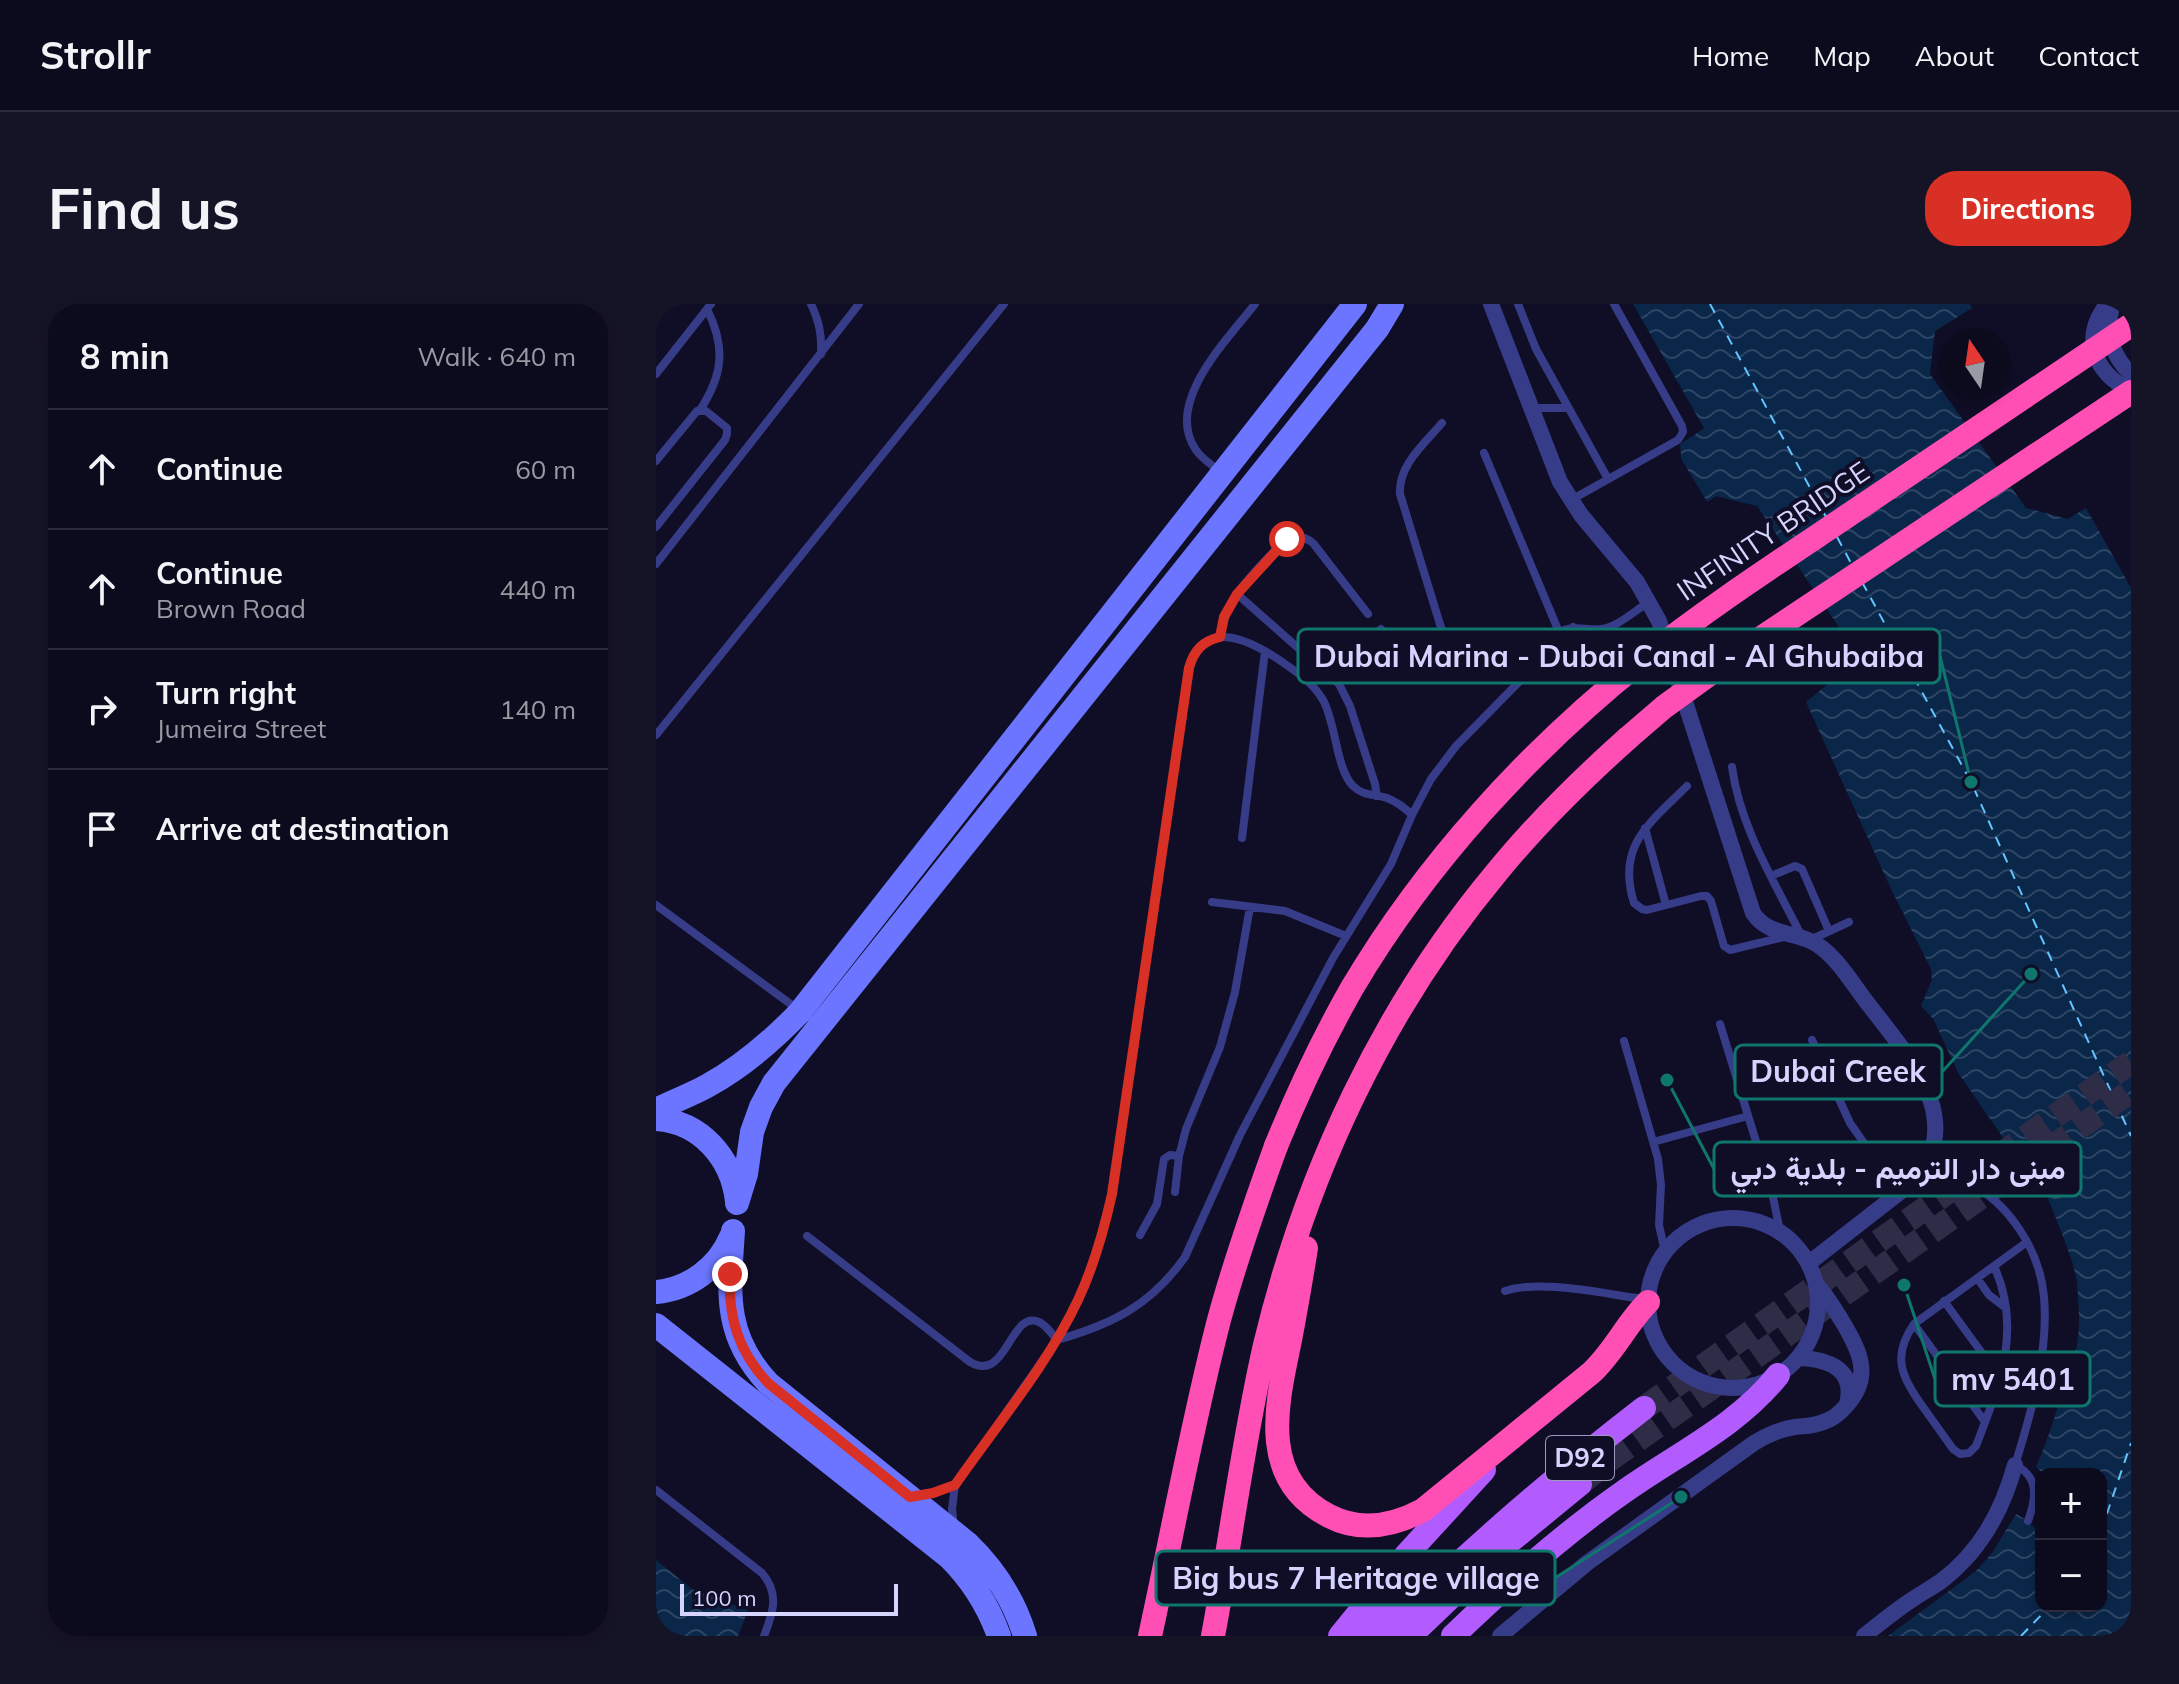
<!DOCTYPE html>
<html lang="en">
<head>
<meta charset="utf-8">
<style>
	:root { --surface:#0c0a1d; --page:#151326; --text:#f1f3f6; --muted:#9a9aa4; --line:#2c2b3b; --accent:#d93025 }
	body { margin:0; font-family:Mulish,Vazirmatn,sans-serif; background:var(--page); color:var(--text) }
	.controls { position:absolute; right:24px; bottom:24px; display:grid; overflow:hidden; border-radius:16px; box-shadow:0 4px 12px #0003 }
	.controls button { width:72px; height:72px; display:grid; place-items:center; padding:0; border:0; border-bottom:2px solid var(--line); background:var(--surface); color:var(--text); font:40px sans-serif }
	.compass { position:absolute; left:1283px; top:24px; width:72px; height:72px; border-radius:50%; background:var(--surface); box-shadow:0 4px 12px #0003; rotate:347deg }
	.scale { position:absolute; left:24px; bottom:20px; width:218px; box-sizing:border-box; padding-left:8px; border:4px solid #d5d4ff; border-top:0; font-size:22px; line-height:28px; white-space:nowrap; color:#d5d4ff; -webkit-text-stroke:6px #100e27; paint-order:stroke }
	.stop { position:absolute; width:24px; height:24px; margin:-18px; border:6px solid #d93025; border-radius:50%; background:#fff }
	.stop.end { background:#d93025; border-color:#fff; box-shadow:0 2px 8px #0008 }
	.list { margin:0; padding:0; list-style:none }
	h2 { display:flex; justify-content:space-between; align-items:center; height:104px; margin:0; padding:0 32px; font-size:34px }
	h2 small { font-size:26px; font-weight:400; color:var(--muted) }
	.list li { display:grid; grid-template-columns:52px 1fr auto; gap:24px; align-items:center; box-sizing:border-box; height:120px; padding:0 32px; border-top:2px solid var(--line) }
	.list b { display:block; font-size:30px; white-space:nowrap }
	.list p { margin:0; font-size:26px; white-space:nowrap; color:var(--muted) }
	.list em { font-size:26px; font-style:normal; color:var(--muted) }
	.icon { flex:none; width:44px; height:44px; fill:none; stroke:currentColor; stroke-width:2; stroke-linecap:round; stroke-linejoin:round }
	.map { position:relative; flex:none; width:1475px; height:1332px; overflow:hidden; border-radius:32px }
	header { display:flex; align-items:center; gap:48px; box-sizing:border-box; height:112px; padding:0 40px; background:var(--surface); border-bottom:2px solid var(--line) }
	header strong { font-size:38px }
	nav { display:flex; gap:44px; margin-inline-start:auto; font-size:28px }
	.intro { display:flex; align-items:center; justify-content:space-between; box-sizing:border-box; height:192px; padding:0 48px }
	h1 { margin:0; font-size:56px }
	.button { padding:20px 36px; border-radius:32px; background:var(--accent); color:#fff; font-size:28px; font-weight:700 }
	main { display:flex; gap:48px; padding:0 48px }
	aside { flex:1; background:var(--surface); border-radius:32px; box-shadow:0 4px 12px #0003 }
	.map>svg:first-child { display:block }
	.water { fill:url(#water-waves) }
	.pier { fill:#100e27 }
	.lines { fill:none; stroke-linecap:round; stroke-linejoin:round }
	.ferry { stroke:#62c5ff; stroke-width:2; stroke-dasharray:10 8; stroke-linecap:butt }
	.primary-tunnel { stroke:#2e2c47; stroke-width:24; stroke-dasharray:24 12; stroke-linecap:butt }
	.lane { stroke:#373c88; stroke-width:8 }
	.street { stroke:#373c88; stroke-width:16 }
	.secondary { stroke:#6b75ff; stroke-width:24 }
	.primary { stroke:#b25bff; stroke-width:24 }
	.highway { stroke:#ff4fb4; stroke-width:24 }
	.highway-bridge { stroke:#ff4fb4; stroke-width:24 }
	.route { stroke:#d93025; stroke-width:10 }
	.labels { text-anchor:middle; stroke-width:8; stroke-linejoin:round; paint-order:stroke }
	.shield { fill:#100e27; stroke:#9a99be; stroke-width:2 }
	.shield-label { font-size:26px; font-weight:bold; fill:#d5d4ff }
	.street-label { font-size:28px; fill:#d5d4ff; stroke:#100e27 }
	.leader { fill:none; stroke:#0f766e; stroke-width:3 }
	.callout-dot { fill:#0f766e; stroke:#100e27; stroke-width:3 }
	.callout { fill:#100e27; stroke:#0f766e; stroke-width:3 }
	.callout-label { font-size:30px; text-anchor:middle; font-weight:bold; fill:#d5d4ff }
</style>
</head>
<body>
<header>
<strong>Strollr</strong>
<nav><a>Home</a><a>Map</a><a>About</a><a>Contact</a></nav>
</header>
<div class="intro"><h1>Find us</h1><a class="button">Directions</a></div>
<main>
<aside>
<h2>8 min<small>Walk · 640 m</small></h2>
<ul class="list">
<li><svg class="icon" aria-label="ahead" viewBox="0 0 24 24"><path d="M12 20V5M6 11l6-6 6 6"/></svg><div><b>Continue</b></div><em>60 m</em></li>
<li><svg class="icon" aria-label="ahead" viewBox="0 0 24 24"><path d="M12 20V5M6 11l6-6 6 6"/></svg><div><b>Continue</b><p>Brown Road</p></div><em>440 m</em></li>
<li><svg class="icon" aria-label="right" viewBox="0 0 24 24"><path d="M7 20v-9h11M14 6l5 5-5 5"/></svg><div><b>Turn right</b><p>Jumeira Street</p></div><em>140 m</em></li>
<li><svg class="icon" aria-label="arrive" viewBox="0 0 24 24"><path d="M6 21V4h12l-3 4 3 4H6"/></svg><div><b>Arrive at destination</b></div></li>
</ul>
</aside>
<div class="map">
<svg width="1475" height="1332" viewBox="0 0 1475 1332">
	<defs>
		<pattern id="water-waves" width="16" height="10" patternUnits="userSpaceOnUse" patternTransform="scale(2)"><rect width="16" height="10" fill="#0a274a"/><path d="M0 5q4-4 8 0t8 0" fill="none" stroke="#2d4565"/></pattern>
	</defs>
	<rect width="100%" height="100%" fill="#100e27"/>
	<!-- water -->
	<path class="water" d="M977 0H1314L1316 4 1279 27 1274 70 1370 204 1412 215 1430 204 1475 284V1332H1232L1320 1267 1336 1249 1360 1210 1372 1217 1383 1228 1385 1224V1302H1445V1170H1388L1380 1163C1393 1133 1403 1102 1410 1070 1413 1060 1419 1051 1421 1041 1427 1001 1419 964 1405 927 1397 908 1394 894 1379 880L1302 769 1277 715 1265 702 1276 676 1275 665 1236 587 1150 398 1183 371 1191 335 1101 202 1060 192 1051 198 1025 155 1024 140 1047 125Z
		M0 1256 36 1285 92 1306 82 1332H0Z"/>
	<!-- pier -->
	<path class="pier" d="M973 0H977L1048 124 1024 140 1025 155 1051 198 1048 200 1021 156 1020 140 1042 123Z
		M1265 702 1277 715 1302 769 1379 880 1391 892 1416 957 1421 977 1422 993 1420 1044 1418 1027 1417 978 1412 958 1387 894 1375 882 1298 771 1273 717 1262 704Z"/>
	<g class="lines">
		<!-- ferry -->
		<path class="ferry" d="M1054 0 1170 213
			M1181 233 1195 259
			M1206 278 1315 478 1475 832
			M1445 1227 1475 1139
			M1365 1332 1394 1302"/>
		<!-- primary-tunnel -->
		<path class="primary-tunnel" d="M988 1104 1475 758
			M924 1180 949 1159 1475 787"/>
		<!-- lane -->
		<path class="lane" d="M155 0C163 17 166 31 165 50
			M862 0 880 45 952 175
			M0 70 55 0
			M877 104H912
			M44 106C67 71 70 43 51 5
			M786 119C769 139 742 161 744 190L791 343C814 392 845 377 879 349 889 342 897 330 908 326 920 321 932 327 945 325 962 323 978 307 993 298
			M828 149 903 328
			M0 157 41 107H50L71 124V130L69 136 0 223
			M563 167C556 161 545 154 540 146 507 99 572 35 599 0
			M915 196 1022 136 1027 128 1026 122 958 0
			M0 260 203 0
			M581 290 683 380 694 402 719 480 721 492
			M564 333C569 293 601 266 627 238 637 231 647 231 657 239L712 310
			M674 371 725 325
			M0 431 348 0
			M1076 463C1084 523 1118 577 1145 631
			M1031 482C994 519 960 541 978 599L986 605 991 606 1045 592H1051L1055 597 1068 642 1074 646 1128 633
			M989 524 1010 601
			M586 534 609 347
			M1115 572 1139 562 1146 565 1173 627
			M556 598 629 607 690 632
			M0 601 144 707
			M1154 636 1193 618
			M1064 720 1117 893 1124 927
			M1156 736 1194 819 1215 849 1249 884
			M968 737 1002 855 1005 881 1003 921 1009 948
			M997 838 1092 812
			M1268 866C1282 868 1296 871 1309 877 1352 897 1384 946 1388 993 1393 1047 1375 1110 1359 1161 1384 1173 1380 1195 1372 1217
			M519 888 523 852 530 825 564 743 579 688 594 603
			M484 931 501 900 508 855 514 851 523 852
			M151 932 314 1058C351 1080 354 1005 383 1018 390 1021 396 1030 401 1036 457 1020 495 1001 529 953L584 831 677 654 735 560 756 511 775 475 800 442 917 323
			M1338 962C1367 1026 1343 1082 1320 1142L1313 1149 1304 1150 1297 1145C1287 1131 1277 1117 1267 1103 1246 1074 1235 1053 1258 1020L1371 938
			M1321 974 1333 991 1350 1004
			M849 987C885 975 948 990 988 995
			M1288 997 1345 1075
			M1258 1020 1329 1118
			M0 1186 106 1269C124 1290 117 1309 108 1332
			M262 1192 277 1189 299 1181
			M298 1222 296 1205 299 1181 401 1036 423 994 437 960 456 890 533 364C548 314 591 335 622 355 639 367 656 377 667 396 680 419 680 465 697 482 707 492 718 490 731 494 741 498 749 504 756 511"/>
		<!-- street -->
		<path class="street" d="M835 0 904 178 925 211 981 278 1003 317 1097 609C1113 634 1144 626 1166 644 1185 659 1198 682 1213 701 1251 751 1313 816 1257 878L1153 959
			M1451 0C1425 34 1438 69 1475 87
			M1457 0C1448 26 1455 51 1475 70
			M992 999a85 85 0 1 1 170 0a85 85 0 1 1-170 0Z
			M1142 1054C1171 1055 1200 1064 1191 1100
			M844 1332 931 1259 1098 1139C1111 1131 1124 1125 1139 1123 1150 1122 1160 1122 1170 1117 1178 1114 1184 1109 1190 1102 1217 1073 1204 1047 1186 1017 1178 1004 1171 992 1161 981
			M1208 1332C1224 1319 1240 1306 1257 1295 1266 1289 1275 1284 1284 1278 1324 1248 1346 1208 1359 1161"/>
		<!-- secondary -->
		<path class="secondary" d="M0 806C17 797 35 791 51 782 86 763 117 736 144 708L699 0
			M0 815C45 818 76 854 81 897
			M81 899 90 870 96 828 105 803 118 779 721 25 736 0
			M77 927C73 988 67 1031 112 1079L311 1239C339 1266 358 1295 369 1332
			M0 988C33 985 62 964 75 933
			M0 1021 293 1253C316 1276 332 1301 343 1332"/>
		<!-- primary -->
		<path class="primary" d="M684 1332 750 1251 828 1166
			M705 1332 736 1303
			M727 1332C809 1250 896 1175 988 1104
			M754 1332 846 1244 924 1180
			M797 1332C850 1281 906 1231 966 1189 1019 1151 1082 1122 1122 1071"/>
		<!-- highway -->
		<path class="highway" d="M650 944C645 975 640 1005 634 1036 621 1099 601 1175 673 1212 704 1228 737 1222 767 1206L935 1069C958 1048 970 1020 992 998
			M494 1332C517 1227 536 1120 563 1016 579 957 599 900 620 842
			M557 1332C575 1235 587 1137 609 1041 650 869 728 703 841 568 881 519 925 476 972 434"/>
		<!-- highway-bridge -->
		<path class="highway-bridge" d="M972 434 1008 403 1084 348 1475 88
			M620 842C642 788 667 735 696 684 770 559 872 448 984 358 1054 302 1129 254 1203 204 1294 143 1384 82 1475 21"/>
	</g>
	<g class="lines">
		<!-- route -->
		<path class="route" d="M74 970C72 1013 82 1047 112 1079L254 1193 277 1189 299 1181C340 1122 392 1060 422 996 438 962 448 926 456 890L533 364C538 346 547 337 564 333L568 313 581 290 631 235"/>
	</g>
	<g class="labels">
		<!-- shield labels -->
		<rect class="shield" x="890" y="1132" width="68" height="44" rx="6"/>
		<g class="shield-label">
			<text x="924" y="1163">D92</text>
		</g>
		<!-- street labels -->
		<g class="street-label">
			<text transform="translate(1117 227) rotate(-34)" y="10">INFINITY BRIDGE</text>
		</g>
	</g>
	<!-- callouts -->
	<path class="leader" d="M1315 478L1284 352M1375 670L1286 768M1011 776L1058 865M1248 981L1279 1075M1025 1193L899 1274"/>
	<g class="callout-dot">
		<circle cx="1315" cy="478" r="8"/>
		<circle cx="1375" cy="670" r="8"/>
		<circle cx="1011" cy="776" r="8"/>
		<circle cx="1248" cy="981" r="8"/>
		<circle cx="1025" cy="1193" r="8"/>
	</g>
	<g class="callout">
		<rect x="642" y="325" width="642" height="54" rx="8"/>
		<rect x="1079" y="741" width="207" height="54" rx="8"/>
		<rect x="1058" y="838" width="367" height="54" rx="8"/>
		<rect x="1279" y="1048" width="155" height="54" rx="8"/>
		<rect x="500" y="1247" width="399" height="54" rx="8"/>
	</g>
	<g class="callout-label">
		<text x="963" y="363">Dubai Marina - Dubai Canal - Al Ghubaiba</text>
		<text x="1182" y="778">Dubai Creek</text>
		<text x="1242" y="875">مبنى دار الترميم - بلدية دبي</text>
		<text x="1357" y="1086">mv 5401</text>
		<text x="700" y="1285">Big bus 7 Heritage village</text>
	</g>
</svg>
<div class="controls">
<button>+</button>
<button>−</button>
</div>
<svg class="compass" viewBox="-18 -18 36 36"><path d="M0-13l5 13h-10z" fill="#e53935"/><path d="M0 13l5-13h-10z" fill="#9a9aa4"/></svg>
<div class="scale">100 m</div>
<div class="stop" style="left:631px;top:235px"></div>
<div class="stop end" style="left:74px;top:970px"></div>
</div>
</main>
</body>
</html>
